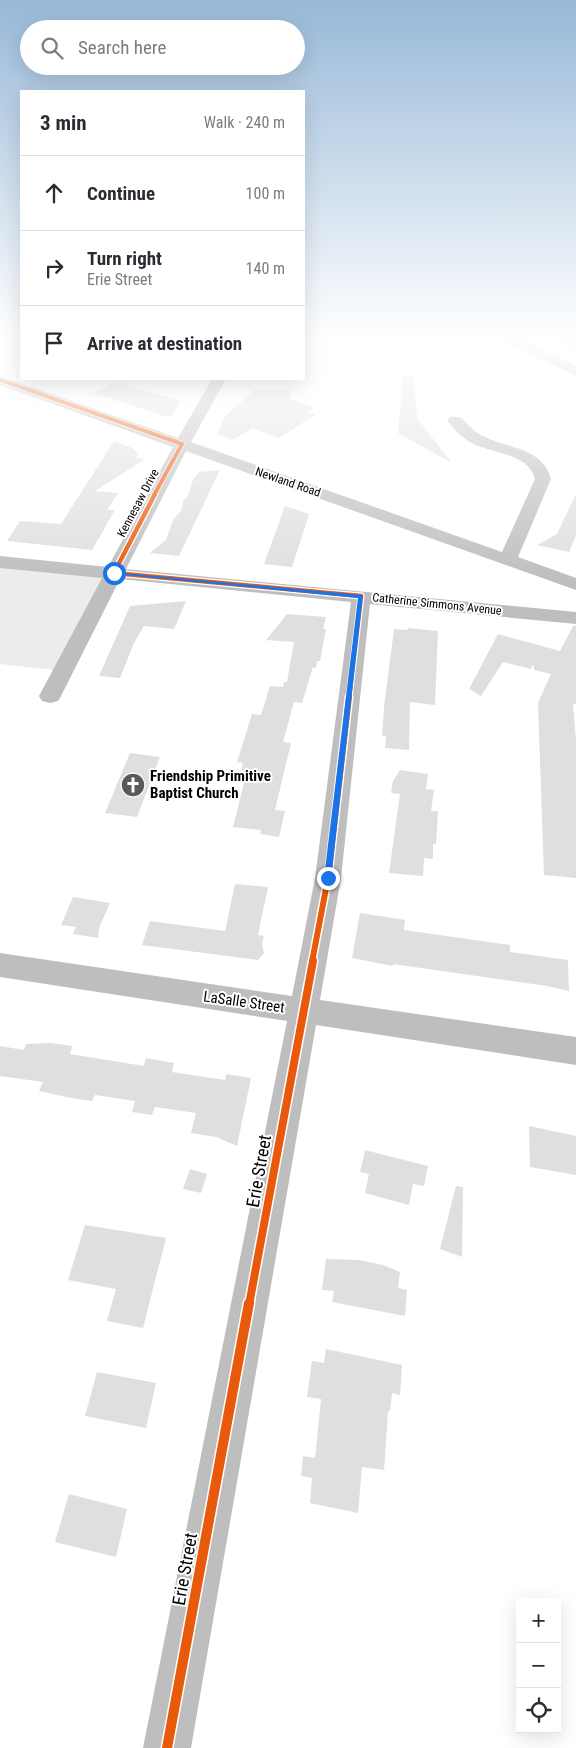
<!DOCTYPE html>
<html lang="en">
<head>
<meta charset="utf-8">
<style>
	:root { --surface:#fff; --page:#f2f2f3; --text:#2b2b33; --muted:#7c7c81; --line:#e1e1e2 }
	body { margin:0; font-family:"Roboto Condensed",sans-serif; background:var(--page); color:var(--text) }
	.controls { position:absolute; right:15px; bottom:15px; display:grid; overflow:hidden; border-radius:0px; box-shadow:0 5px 20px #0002 }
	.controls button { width:45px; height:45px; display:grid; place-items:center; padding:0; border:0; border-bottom:1px solid var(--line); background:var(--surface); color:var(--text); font:25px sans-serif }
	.stop { position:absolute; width:15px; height:15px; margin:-11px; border:4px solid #1a73e8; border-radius:50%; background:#fff }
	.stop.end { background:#1a73e8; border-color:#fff; box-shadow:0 1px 5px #0008 }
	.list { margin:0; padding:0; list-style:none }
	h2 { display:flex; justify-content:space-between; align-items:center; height:65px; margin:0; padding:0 20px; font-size:21px }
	h2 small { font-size:16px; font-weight:400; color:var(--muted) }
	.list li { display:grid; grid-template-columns:32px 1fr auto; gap:15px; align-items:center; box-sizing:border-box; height:75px; padding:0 20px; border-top:1px solid var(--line) }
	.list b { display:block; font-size:19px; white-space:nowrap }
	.list p { margin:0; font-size:16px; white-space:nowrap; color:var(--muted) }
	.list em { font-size:16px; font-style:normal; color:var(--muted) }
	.icon { flex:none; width:28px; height:28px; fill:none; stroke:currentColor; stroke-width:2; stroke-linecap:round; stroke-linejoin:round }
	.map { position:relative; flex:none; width:576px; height:1748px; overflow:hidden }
	.search { position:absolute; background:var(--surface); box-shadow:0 5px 20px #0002; left:20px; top:20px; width:285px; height:55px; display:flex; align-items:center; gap:12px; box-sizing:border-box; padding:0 18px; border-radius:28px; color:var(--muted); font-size:19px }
	.panel { position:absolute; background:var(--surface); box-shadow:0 5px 20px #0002; left:20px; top:90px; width:285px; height:290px; border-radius:0px }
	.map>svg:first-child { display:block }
	.green { fill:#ececec }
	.building { fill:#dfdfdf }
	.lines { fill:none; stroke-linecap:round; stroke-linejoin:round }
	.highway-casing { stroke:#dbdbdb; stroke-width:2 }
	.minor { fill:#bebebe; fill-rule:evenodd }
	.highway { fill:#bebebe; fill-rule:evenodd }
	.cycleway-far4-casing { stroke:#fff; stroke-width:5.5 }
	.cycleway-far3-casing { stroke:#fff; stroke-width:7 }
	.cycleway-far2-casing { stroke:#fff; stroke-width:9 }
	.cycleway-far1-casing { stroke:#fff; stroke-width:11 }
	.cycleway-casing { stroke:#fff; stroke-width:13 }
	.cycleway-far4 { stroke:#e8590c; stroke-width:4 }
	.cycleway-far3 { stroke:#e8590c; stroke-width:4.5 }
	.cycleway-far2 { stroke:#e8590c; stroke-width:6 }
	.cycleway-far1 { stroke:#e8590c; stroke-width:8 }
	.cycleway { stroke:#e8590c; stroke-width:10 }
	.route { fill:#1a73e8 }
	.labels { text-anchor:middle; stroke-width:4; stroke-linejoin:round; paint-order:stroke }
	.far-street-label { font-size:12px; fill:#000; stroke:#fff }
	.poi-label { font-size:15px; font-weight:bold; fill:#000; stroke:#fff; text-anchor:start }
	.street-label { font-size:15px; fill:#000; stroke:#fff }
	.near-street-label { font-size:18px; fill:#000; stroke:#fff }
</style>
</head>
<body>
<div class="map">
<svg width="576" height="1748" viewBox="0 0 576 1748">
	<rect width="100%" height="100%" fill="#fff"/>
	<!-- green -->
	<path class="green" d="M0 566 103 576 54 670 0 664Z"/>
	<!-- building -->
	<path class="building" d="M403 376H414L417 418 452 463 398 433Z
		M116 382 152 393 181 401 171 417 164 416 93 393Z
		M256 389 290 390 289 398 314 408 308 412 316 414 279 438 253 428 232 440 217 434 225 416Z
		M114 441 132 448 138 454 136 458 145 459 95 491 118 493 107 510H115L92 550 7 541 20 521 61 524Z
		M220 470 179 556 150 553 166 540 173 520 181 511 183 501 188 495 193 480 199 472Z
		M576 494V536L569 552 537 545 557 534Z
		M285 506 309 514 292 567 264 564Z
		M186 601 174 629 144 626 134 643 120 678 99 676 130 606Z
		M287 614 326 617 323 629H326L320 661H317L316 668 313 667 302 703 294 702 283 742 291 743 275 810 285 811 279 837 260 834 261 830 233 827 244 783 238 782 243 763 237 762 252 714 261 715 270 686 283 687 284 682H287L294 642 266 640Z
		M573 626H576V704H573L576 740V878L544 875 538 703 551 674 534 670V666L532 665 531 669 503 662 481 696 469 689 498 634 560 651Z
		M408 628 438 631 435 705 410 702 409 750 385 748 386 736H382L384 707 394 629 408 630Z
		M130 753 160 757 137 817 105 813Z
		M400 770 428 774 426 789 434 790 431 811H438L436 844H433V859L424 858 423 876 389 873 400 794 391 793 393 781Z
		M235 884 268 887 258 935 264 936 262 944 264 953 258 960 142 945 150 921 225 931Z
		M73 897 110 903 99 928 98 938 73 934 76 927 61 925Z
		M360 913 405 920 404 930 510 945V952L568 960 569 991 547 986 393 964V966L352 958Z
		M51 1043 72 1046 70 1054 144 1066 146 1058 174 1063 172 1072 225 1080 226 1074 251 1078 237 1146 216 1137 191 1133 196 1113 155 1107 152 1115 132 1112 135 1101 95 1095 92 1101 71 1098 39 1091 43 1082 0 1076V1046L24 1050 26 1044Z
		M529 1126 576 1136V1175L530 1167Z
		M365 1150 428 1166 424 1186 413 1184 409 1205 365 1193 369 1174 360 1172Z
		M190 1169 207 1174 201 1193 183 1189Z
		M456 1186 463 1187 462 1257 440 1249Z
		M85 1225 166 1238 143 1328 107 1321 116 1289 68 1280Z
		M326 1259 359 1260 383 1265 400 1272 398 1288 407 1290 405 1316 332 1302 334 1291 322 1290Z
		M326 1349 402 1365 400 1395 392 1393 390 1411H388L384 1470 362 1467 358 1513 310 1503 312 1478 301 1476 303 1456 315 1458 321 1399 307 1397 312 1361 324 1363Z
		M97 1372 156 1383 146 1428 85 1416Z
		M69 1494 127 1509 116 1557 55 1542Z"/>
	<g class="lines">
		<!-- highway casing -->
		<g class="highway-casing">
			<path id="highway" d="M497 337H516L576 366V375L499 340Z
				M552 337H571L576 340V349Z"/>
		</g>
		<!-- minor -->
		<path class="minor" d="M0 376 178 438 212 379H226L191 442 502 552 535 479C528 452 490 454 470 442 461 437 453 428 447 420L450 417H460C467 423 473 431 481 435 506 449 542 446 551 479L518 557 576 578V590L186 451 126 569 576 612V624L370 604 341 878 320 1000 576 1037V1065L316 1025 191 1748H143L287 1021 0 977V953L292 996 315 878 351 602 120 579 61 696 58 701 50 703 42 701 39 696 102 578 0 568V556L108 567 173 447 0 385Z"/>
		<!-- highway -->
		<use href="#highway" class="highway"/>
		<!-- cycleway-far4 casing -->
		<g class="cycleway-far4-casing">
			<path id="cycleway-far4" d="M0 380 182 444 154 495"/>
		</g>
		<!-- cycleway-far3 casing -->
		<g class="cycleway-far3-casing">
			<path id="cycleway-far3" d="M155 494 114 573 361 596 349 698"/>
		</g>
		<!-- cycleway-far2 casing -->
		<g class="cycleway-far2-casing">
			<path id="cycleway-far2" d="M312 962 328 878 349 697"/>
		</g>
		<!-- cycleway-far1 casing -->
		<g class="cycleway-far1-casing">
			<path id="cycleway-far1" d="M249 1305 313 961"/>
		</g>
		<!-- cycleway casing -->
		<g class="cycleway-casing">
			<path id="cycleway" d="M167 1748 249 1303"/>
		</g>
		<!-- cycleway-far4 -->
		<use href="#cycleway-far4" class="cycleway-far4"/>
		<!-- cycleway-far3 -->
		<use href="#cycleway-far3" class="cycleway-far3"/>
		<!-- cycleway-far2 -->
		<use href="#cycleway-far2" class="cycleway-far2"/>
		<!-- cycleway-far1 -->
		<use href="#cycleway-far1" class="cycleway-far1"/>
		<!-- cycleway -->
		<use href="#cycleway" class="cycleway"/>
	</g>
	<!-- sky -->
	<linearGradient id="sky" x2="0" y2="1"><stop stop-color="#97b8d8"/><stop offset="0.58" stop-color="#fff"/><stop offset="1" stop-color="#fff" stop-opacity="0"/></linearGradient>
	<rect width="576" height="582" fill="url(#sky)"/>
	<!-- route -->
	<path class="route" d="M112 572 363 595 331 880 328 881 324 878 358 598 114 574Z"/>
	<!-- icons -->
	<defs>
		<g id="church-disc" transform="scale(1.25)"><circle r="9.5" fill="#595959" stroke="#fff"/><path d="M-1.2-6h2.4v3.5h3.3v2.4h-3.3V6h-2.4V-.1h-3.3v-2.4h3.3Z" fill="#fff"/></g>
	</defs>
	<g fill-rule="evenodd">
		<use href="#church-disc" x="133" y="785"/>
	</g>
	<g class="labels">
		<!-- far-street labels -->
		<g class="far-street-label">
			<text transform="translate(288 482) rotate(19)" y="4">Newland Road</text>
			<text transform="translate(138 503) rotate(-62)" y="4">Kennesaw Drive</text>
			<text transform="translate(437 604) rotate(6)" y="4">Catherine Simmons Avenue</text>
		</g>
		<!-- poi labels -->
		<g class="poi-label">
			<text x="150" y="781">Friendship Primitive<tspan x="150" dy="17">Baptist Church</tspan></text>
		</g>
		<!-- street labels -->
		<g class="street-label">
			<text transform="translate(244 1002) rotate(8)" y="5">LaSalle Street</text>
		</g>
		<!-- near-street labels -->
		<g class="near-street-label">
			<text transform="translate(259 1171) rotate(-80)" y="6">Erie Street</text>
			<text transform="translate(185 1569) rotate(-80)" y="6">Erie Street</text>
		</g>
	</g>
</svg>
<div class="controls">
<button>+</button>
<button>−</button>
<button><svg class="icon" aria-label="locate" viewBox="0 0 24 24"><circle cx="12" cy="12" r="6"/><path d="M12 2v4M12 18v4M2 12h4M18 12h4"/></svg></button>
</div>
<div class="stop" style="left:114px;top:573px"></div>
<div class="stop end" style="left:328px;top:878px"></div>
<div class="search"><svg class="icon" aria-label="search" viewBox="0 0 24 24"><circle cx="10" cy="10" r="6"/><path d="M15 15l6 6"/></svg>Search here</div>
<section class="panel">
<h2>3 min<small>Walk · 240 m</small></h2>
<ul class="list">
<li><svg class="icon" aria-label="ahead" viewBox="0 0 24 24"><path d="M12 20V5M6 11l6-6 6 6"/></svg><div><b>Continue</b></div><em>100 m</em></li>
<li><svg class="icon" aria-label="right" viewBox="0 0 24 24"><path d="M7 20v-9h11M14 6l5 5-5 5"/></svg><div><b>Turn right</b><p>Erie Street</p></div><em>140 m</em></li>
<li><svg class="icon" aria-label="arrive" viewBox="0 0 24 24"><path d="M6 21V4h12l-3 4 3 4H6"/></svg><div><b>Arrive at destination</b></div></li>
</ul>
</section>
</div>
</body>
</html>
